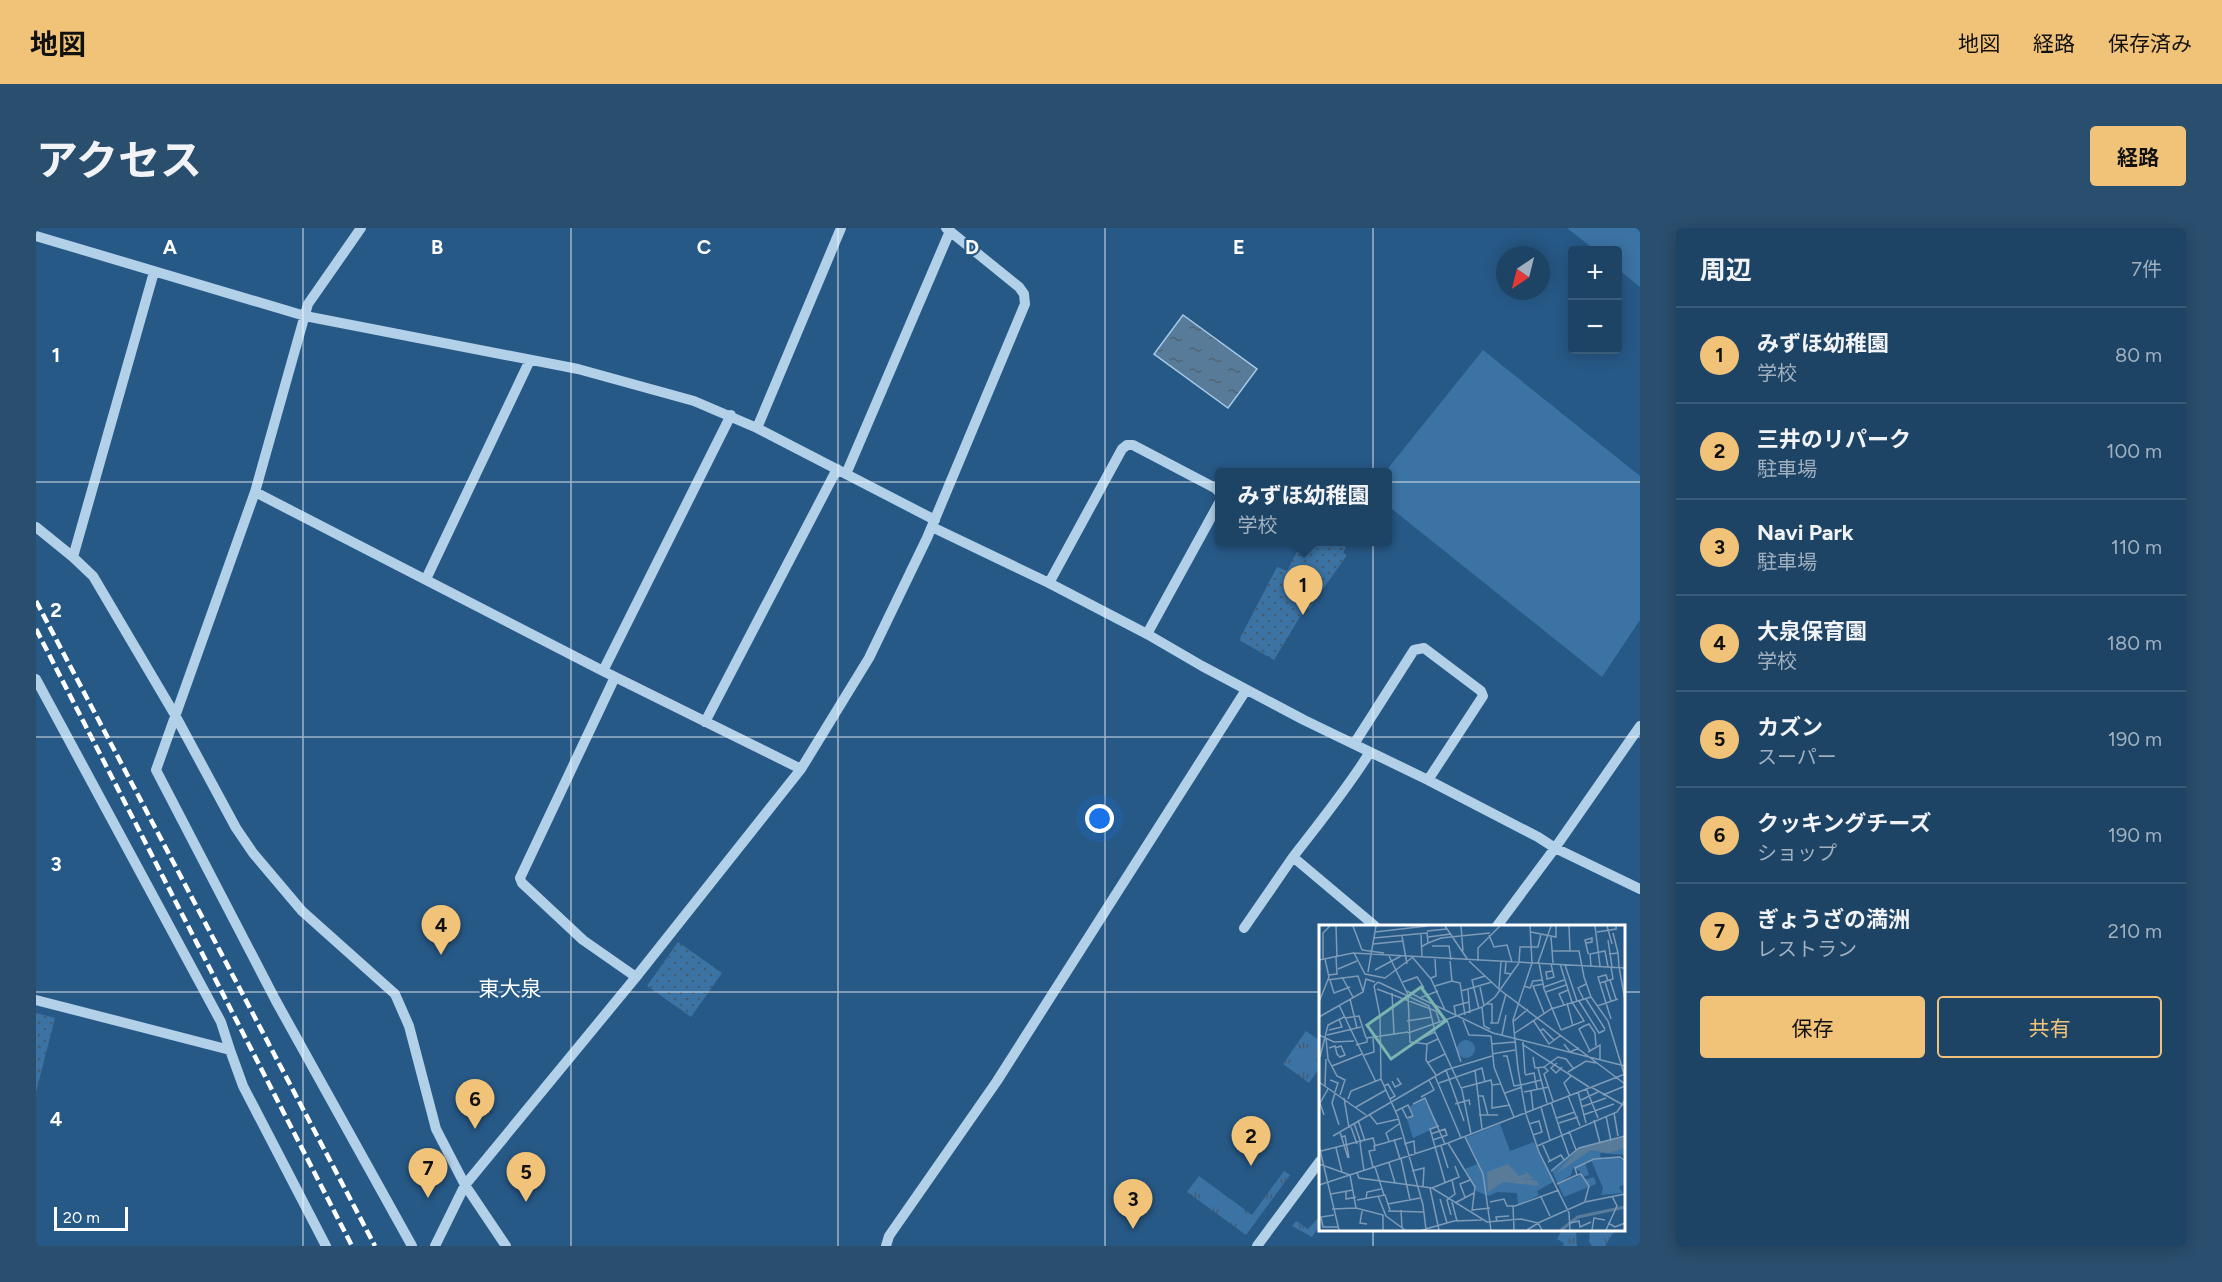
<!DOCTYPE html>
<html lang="ja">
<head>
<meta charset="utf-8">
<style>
	:root { --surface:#1d4365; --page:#2a4e6e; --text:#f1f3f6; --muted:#a0b0bf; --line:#3b5c79; --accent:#f1c378 }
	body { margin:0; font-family:Figtree,"Noto Sans JP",sans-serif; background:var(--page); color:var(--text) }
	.controls { position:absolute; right:18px; top:18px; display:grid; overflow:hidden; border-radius:6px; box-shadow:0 3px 15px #0003 }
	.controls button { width:54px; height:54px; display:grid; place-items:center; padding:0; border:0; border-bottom:2px solid var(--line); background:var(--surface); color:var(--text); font:30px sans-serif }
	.compass { position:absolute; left:1460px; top:18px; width:54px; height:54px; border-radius:50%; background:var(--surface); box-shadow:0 3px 15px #0003; rotate:215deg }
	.scale { position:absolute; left:18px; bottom:15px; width:74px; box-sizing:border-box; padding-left:6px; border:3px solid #fff; border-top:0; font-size:16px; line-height:21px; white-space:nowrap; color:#fff; -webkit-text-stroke:4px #275987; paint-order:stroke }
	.you { position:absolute; left:1064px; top:591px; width:21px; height:21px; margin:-15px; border:4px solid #fff; border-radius:50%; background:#1a73e8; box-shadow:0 0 0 9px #1a73e833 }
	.badge { display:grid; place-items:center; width:39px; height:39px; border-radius:50%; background:var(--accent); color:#111; font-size:20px; font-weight:700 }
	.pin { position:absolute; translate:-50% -50px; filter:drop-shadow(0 2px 3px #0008) }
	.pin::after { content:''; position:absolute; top:32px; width:21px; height:18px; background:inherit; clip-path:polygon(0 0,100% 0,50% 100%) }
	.popup { position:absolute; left:1179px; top:240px; width:177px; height:78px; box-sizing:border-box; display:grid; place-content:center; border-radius:6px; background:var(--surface); filter:drop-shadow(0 2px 4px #0005); font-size:20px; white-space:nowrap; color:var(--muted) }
	.popup b { font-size:22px; color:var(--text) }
	.popup::after { content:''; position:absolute; left:50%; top:100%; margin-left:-12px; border:12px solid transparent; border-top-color:var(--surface) }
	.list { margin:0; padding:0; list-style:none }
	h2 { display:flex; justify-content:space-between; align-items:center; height:78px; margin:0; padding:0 24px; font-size:26px }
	h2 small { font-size:20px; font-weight:400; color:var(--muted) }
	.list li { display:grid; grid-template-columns:39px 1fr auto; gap:18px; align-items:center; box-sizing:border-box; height:96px; padding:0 24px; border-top:2px solid var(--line) }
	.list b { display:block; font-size:22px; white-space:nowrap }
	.list p { margin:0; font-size:20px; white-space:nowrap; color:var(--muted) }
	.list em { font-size:20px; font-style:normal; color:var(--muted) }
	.actions { display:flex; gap:12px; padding:18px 24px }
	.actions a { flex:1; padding:14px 0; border:2px solid var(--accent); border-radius:6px; text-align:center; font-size:21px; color:var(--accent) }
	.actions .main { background:var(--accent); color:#111 }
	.map { position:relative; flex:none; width:1604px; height:1018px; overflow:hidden; border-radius:6px }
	header { display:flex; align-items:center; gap:36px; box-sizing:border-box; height:84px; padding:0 30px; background:var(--accent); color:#111 }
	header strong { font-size:28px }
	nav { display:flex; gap:33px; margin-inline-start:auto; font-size:21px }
	.intro { display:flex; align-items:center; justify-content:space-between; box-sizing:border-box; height:144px; padding:0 36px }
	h1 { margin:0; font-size:42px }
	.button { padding:15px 27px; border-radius:6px; background:var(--accent); color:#111; font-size:21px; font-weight:700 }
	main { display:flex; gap:36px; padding:0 36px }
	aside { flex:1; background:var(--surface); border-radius:6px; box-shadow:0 3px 15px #0003 }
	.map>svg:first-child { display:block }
	.grass { fill:url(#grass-tufts) }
	.park { fill:url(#park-dots) }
	.pitch { fill:#3b73a4 }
	.water { fill:url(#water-ripples); stroke:#a7cbe9; stroke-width:1.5 }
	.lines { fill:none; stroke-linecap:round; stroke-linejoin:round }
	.minor { stroke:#b2d0e8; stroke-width:10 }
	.rail { stroke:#fff; stroke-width:4.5; stroke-dasharray:10 4.5; stroke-linecap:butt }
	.grid { fill:none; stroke:#fff; stroke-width:1.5; stroke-opacity:0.55 }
	.labels { text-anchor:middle; stroke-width:4.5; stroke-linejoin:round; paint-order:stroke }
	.quarter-label { font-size:21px; fill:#fff; stroke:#275987 }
	.inset-river { fill:none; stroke:#587b9a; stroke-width:3 }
	.inset-road { fill:none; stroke:#7d9bb7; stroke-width:1.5 }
	.view { fill:#7bb4af; fill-opacity:0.15; stroke:#7bb4af; stroke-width:3 }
	.inset-edge { fill:none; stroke:#fff; stroke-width:3 }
	.grid-label { font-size:20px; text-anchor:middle; font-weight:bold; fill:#fff; stroke:#275987; stroke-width:4.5; stroke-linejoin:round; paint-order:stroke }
</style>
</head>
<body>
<header>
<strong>地図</strong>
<nav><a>地図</a><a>経路</a><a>保存済み</a></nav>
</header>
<div class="intro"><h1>アクセス</h1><a class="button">経路</a></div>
<main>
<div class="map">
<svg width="1604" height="1018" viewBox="0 0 1604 1018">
	<defs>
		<pattern id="grass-tufts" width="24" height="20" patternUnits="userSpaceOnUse" patternTransform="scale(1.5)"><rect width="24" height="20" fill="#3b73a4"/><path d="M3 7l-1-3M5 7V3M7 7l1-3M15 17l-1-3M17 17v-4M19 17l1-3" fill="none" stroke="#455c6f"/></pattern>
		<pattern id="park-dots" width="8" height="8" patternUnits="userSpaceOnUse" patternTransform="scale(1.5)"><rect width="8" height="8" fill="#3b73a4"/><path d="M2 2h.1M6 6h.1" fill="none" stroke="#455c6f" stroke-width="1.8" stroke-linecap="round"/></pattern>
		<pattern id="water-ripples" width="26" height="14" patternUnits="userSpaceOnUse" patternTransform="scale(1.5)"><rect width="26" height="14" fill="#587b9a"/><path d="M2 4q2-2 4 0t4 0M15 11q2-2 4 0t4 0" fill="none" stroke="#526473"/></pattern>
	</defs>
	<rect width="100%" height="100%" fill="#275987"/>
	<!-- grass -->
	<path class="grass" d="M1270 803 1284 813V839L1273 855 1247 836Z
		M1248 943 1254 947 1210 1007 1151 964 1163 948 1216 987Z
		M1284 988V997L1276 1009 1256 998 1260 993 1272 1001Z
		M1526 1002H1540L1541 1018H1527L1528 1015 1521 1011Z
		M1554 1002H1579L1569 1018H1556L1553 1014Z"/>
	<!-- park -->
	<path class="park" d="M1266 314H1302L1310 319 1307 325 1311 327 1273 381 1270 379 1238 432 1203 412 1241 339 1251 343Z
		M642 714 686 745 655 789 611 758Z
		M0 785 19 790 0 864Z"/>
	<!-- pitch -->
	<path class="pitch" d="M1531 0H1604V59L1582 41V22H1559Z
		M1447 122 1604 248V392L1566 449 1351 277V244H1349Z"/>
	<!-- water -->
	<path class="water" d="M1147 87 1221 141 1192 180 1118 126Z"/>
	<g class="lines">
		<!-- minor -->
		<path class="minor" d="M325 0 272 76 219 264 120 542 240 773 376 1018
			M0 8 269 88 542 141 658 173 721 200 899 292
			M118 44 37 329 57 348 139 487 200 600 217 625 266 683 359 766 373 798 400 901 429 957 470 1018
			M721 200 805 0
			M810 246 914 3
			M219 264 567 443 765 541
			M0 299 37 329
			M896 299 1013 355 1111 406 1166 438 1268 492 1392 552 1502 609 1519 620 1604 661
			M390 351 494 132
			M1013 355 1086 221 1091 217H1097L1179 260 1183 264
			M1111 406 1183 275
			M567 443 695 187
			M579 449 484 650 486 655 547 712 600 749
			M0 451 185 794 194 822
			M669 494 801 241
			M1318 516 1378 422 1388 420 1445 463 1447 468 1392 552
			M1334 524C1311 561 1284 594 1257 629L1339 698
			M1461 698 1519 620 1604 498
			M1208 700 1257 629
			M0 772 194 822 207 858 290 1018
			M399 1018 429 957 600 749 765 541 833 430 891 310 989 76 988 66 983 59 910 0
			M850 1018 853 1008 961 853 1210 462
			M1221 1018 1284 933"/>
		<!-- rail -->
		<path class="rail" d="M0 373 339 1018
			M0 401 316 1018"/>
	</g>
	<!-- grid -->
	<path class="grid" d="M267 0V1018M535 0V1018M802 0V1018M1069 0V1018M1337 0V698M0 254H1604M0 509H1604M0 764H1284M1588 764H1604M1337 1002V1018"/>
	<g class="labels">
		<!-- quarter labels -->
		<g class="quarter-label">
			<text x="474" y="768">東大泉</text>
		</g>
	</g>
	<!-- overview -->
	<g transform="translate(1283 697)">
		<rect width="306" height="306" fill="#275987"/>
		<path d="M181 199 191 226 215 217 236 256 218 266 220 270 199 280 198 268 178 267 170 271 157 266 146 244 159 239 146 213ZM306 211V230L281 228 282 234 298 232 306 237V259L300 262 304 268 282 270 284 263 272 235 266 238 270 250 263 252 265 255 275 252 277 259 245 272 239 259 260 251 261 246 254 243 252 250 239 259 233 246 260 223Z" fill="#3b73a4"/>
		<path d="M105 173 120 201 94 213 88 194 95 191 90 182Z" fill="#3b73a4"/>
		<path d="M138 124a9 9 0 1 1 18 0a9 9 0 1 1-18 0ZM306 239 301 241 306 253 284 258 281 241Z" fill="#3b73a4"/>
		<path d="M306 212V223L290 228 272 225 238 248 260 223ZM189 239 200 251 208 248 201 245 208 247 214 254 201 253 218 256 220 261 184 257 169 267 168 247Z" fill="#587b9a"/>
		<path class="inset-river" d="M242 305 259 292 306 282"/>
		<path class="inset-road" d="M17 1 18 32M34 1 43 25M126 1 149 35M142 1 144 26M211 1 213 38M250 1 251 26M276 1 281 41M288 1 293 19M108 6 128 4M56 7 108 1M212 7 237 12V1M278 7 297 4V1M294 8 299 28M102 9 103 32M170 10 175 22 188 20 193 37M83 11 88 39M109 12 132 9M232 12 234 38M55 13 108 8M289 15 293 42M109 18 122 13 171 8M267 18 273 17V13L266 15 269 28 270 29M54 19 84 16M113 21H130L132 35M102 22 109 18 108 7M43 25 65 28M233 26H260L265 52 272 72 289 96 306 152M35 28 46 49 66 53 94 32M290 29 299 28 300 42M70 31 89 70 91 117 108 119 119 114M94 33 112 54 126 85M4 34V8L11 1M0 35 34 28 306 43M131 36 133 56M150 36 181 65 306 159M159 36V23L181 1M187 37 186 48 193 49M200 37 201 22H219L222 9M213 38 194 95 199 144 207 189 220 227 250 288 251 305M219 38 232 1M220 38 225 64 242 105M232 39 235 52 228 54 227 47 234 46M241 39 253 77M246 40 258 76M272 41 271 29 286 26 289 42M300 42 306 75M19 44 38 36M56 45 82 31M49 47 57 1M10 50 18 49 17 32M23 52 34 72M112 53 117 51 116 34M8 55 39 51 44 66M11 55 15 68 31 62M291 55 297 74M289 56 287 50 279 52 292 94M59 57 55 61 61 91 62 154 79 192 104 280 107 305M59 57 110 81 116 107 143 165 152 209M84 57 98 52 105 63M286 57 292 76M281 58 294 54 292 42M224 59 214 61 225 88M116 61 133 56 141 58 146 90M205 61 211 63 214 56 224 55M161 62 165 81M225 62 245 55M180 63 182 37M58 64 117 86 121 98M149 65 151 88M88 66 101 73 119 66M142 66 173 57M227 67 247 60M73 68 75 109M101 73 174 108 306 141M31 74 38 103M267 74 286 104M265 75 259 63 267 59M260 76 280 108 286 105M0 77 10 52 6 34M248 78 254 101M168 79H173V98M20 80 57 157M245 80 240 69 249 65M278 81 299 74M163 82 165 101 171 104M160 84 153 55 166 51M137 91 135 81 150 77M0 92 44 67 47 54 56 57M26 93 40 91 47 113M128 95 142 137M144 95 150 110 172 111M214 95 230 119 242 110M88 96 113 92M195 96 209 84M171 98H179L187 69M265 101 270 99 276 108 277 121M265 101 260 104 271 126M10 105 23 102 20 94M242 105 265 96 253 77M221 106 224 104 235 115M89 108 163 82 176 72 200 38M196 108 232 84 272 72M0 110 15 117 35 116M8 110 42 102M183 110 187 90M172 111 175 142 195 192M7 113 9 134 18 151 26 155 21 170M99 115 116 107M204 117 206 149M108 119 107 135 117 150M172 119 196 117M203 119 270 162M245 119 251 127 260 123M37 120 48 117V113L89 107M10 123 16 121 18 129 21 132 26 130 22 121 16 123M269 127 281 120V135M173 129 196 125M45 130 55 127 54 112M184 131H188L195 161 201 160M1 132 9 100 25 92M214 132 216 143 225 142 229 146 225 149 234 176M108 138 126 129M238 138 232 143 237 148 243 142M13 141 43 129M225 142 239 132 247 134 254 143M219 143 228 178M127 145 145 196M156 145 163 204M249 147 267 136 277 138M206 150 215 148 218 164M116 151 142 213M11 155 19 158 16 167M73 156 76 162 82 159 78 153M0 157 47 190M120 158 163 143 166 157M173 160V183L191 180M202 160 222 155M6 161 7 134M65 161 69 159 76 171 71 174M272 162 306 181M142 163 172 155 173 160 181 159M267 163 279 193M212 166 214 184M205 167 230 162M259 167 267 198M16 168 13 178 20 200M186 168 203 162M251 170 245 158 253 150M284 170 306 161M159 171H164L169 190M249 171 261 201M102 172 115 165 110 155M25 173 30 203M29 174 32 166 62 154M262 175 279 167M232 177 243 211M94 179 106 173 126 219M136 179 150 175 151 180M37 182 67 165M222 182 231 215M262 182 287 173M77 186 89 180 94 191 88 193 83 183M295 188 299 211M50 189 58 199 80 194M5 190 1 178 9 164M160 190H179M264 190 295 179M287 191 292 216M238 193 256 187M39 195 46 216M275 195 281 218M35 198 42 218M240 198 259 192M210 199 220 196 223 207 214 210M120 201 111 204 126 257M32 202 38 219M250 206 257 225M21 207 29 233M112 209 126 204 128 210 114 215M14 211 127 145 173 131M243 211 250 231M22 212 26 211 30 233M146 212 164 249 172 305M75 214 81 234M70 216 67 208 80 199M41 218 45 246M129 218 156 262 153 286M223 218 231 236M85 219 95 216 96 229M0 221 20 305M122 221 129 243M218 221 298 187 306 175M17 223 23 247M2 226 54 213 56 220M82 234 91 275M229 237 242 230 245 235M70 238 76 258M0 239 31 250M54 242 50 226 56 225 55 221 83 213M56 242 65 270M93 246 105 243 104 262M232 246 260 223 306 211M38 248 40 253 113 263 168 297 202 294 219 298 266 277 306 269M31 250 37 283M258 250 262 249 270 261 266 276M238 259 258 250 256 243 275 234 301 232 306 236M0 260 129 218 306 149M111 263 120 305M113 263 140 252 136 241M27 266V274L37 272M12 269 34 265M59 271 67 291 86 305M146 272 141 259 151 255M222 272 231 291M47 274 48 267 62 264M121 274 128 298M38 275 66 270 71 285M133 277 138 296M171 277 185 274 188 281H196L240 265M136 278 155 268M69 279 101 273M194 281 195 305M13 284 37 283 64 290V305M82 285 83 303M153 285 171 283M43 286 41 298 48 299M69 286 105 287M15 290 2 292 4 302H19M132 290 128 275 136 269 133 255M178 297 177 292 190 291M251 298 260 296 261 302 272 297M289 298 296 302 306 298M103 305 135 296 163 295M208 305 219 298 223 305M273 305 275 293 286 295M287 305 298 281 293 271"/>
		<path class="view" d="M102 62 127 96 72 134 48 100Z"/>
		<rect width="306" height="306" class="inset-edge"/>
	</g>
	<g class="grid-label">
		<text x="134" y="26">A</text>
		<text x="401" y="26">B</text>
		<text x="668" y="26">C</text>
		<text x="936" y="26">D</text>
		<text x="1203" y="26">E</text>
		<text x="20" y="134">1</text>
		<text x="20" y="389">2</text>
		<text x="20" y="643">3</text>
		<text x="20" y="898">4</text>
	</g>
</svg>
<div class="controls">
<button>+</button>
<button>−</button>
</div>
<svg class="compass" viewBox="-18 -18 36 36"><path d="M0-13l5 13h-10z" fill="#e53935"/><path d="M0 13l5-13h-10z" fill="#a0b0bf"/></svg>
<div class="scale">20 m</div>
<div class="you"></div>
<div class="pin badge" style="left:1267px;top:387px">1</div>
<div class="popup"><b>みずほ幼稚園</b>学校</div>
<div class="pin badge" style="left:1215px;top:938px">2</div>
<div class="pin badge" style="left:1097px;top:1001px">3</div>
<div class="pin badge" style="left:405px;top:727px">4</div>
<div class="pin badge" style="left:490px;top:974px">5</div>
<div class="pin badge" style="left:439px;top:901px">6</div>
<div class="pin badge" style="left:392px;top:970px">7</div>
</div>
<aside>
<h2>周辺<small>7件</small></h2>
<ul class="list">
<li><span class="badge">1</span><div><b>みずほ幼稚園</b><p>学校</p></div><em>80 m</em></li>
<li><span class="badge">2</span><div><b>三井のリパーク</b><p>駐車場</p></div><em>100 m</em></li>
<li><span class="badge">3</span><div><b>Navi Park</b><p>駐車場</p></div><em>110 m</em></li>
<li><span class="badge">4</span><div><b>大泉保育園</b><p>学校</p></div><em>180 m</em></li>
<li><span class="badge">5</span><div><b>カズン</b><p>スーパー</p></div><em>190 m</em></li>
<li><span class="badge">6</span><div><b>クッキングチーズ</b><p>ショップ</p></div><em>190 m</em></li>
<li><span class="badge">7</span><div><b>ぎょうざの満洲</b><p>レストラン</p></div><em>210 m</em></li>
</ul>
<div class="actions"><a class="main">保存</a><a>共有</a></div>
</aside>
</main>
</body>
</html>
